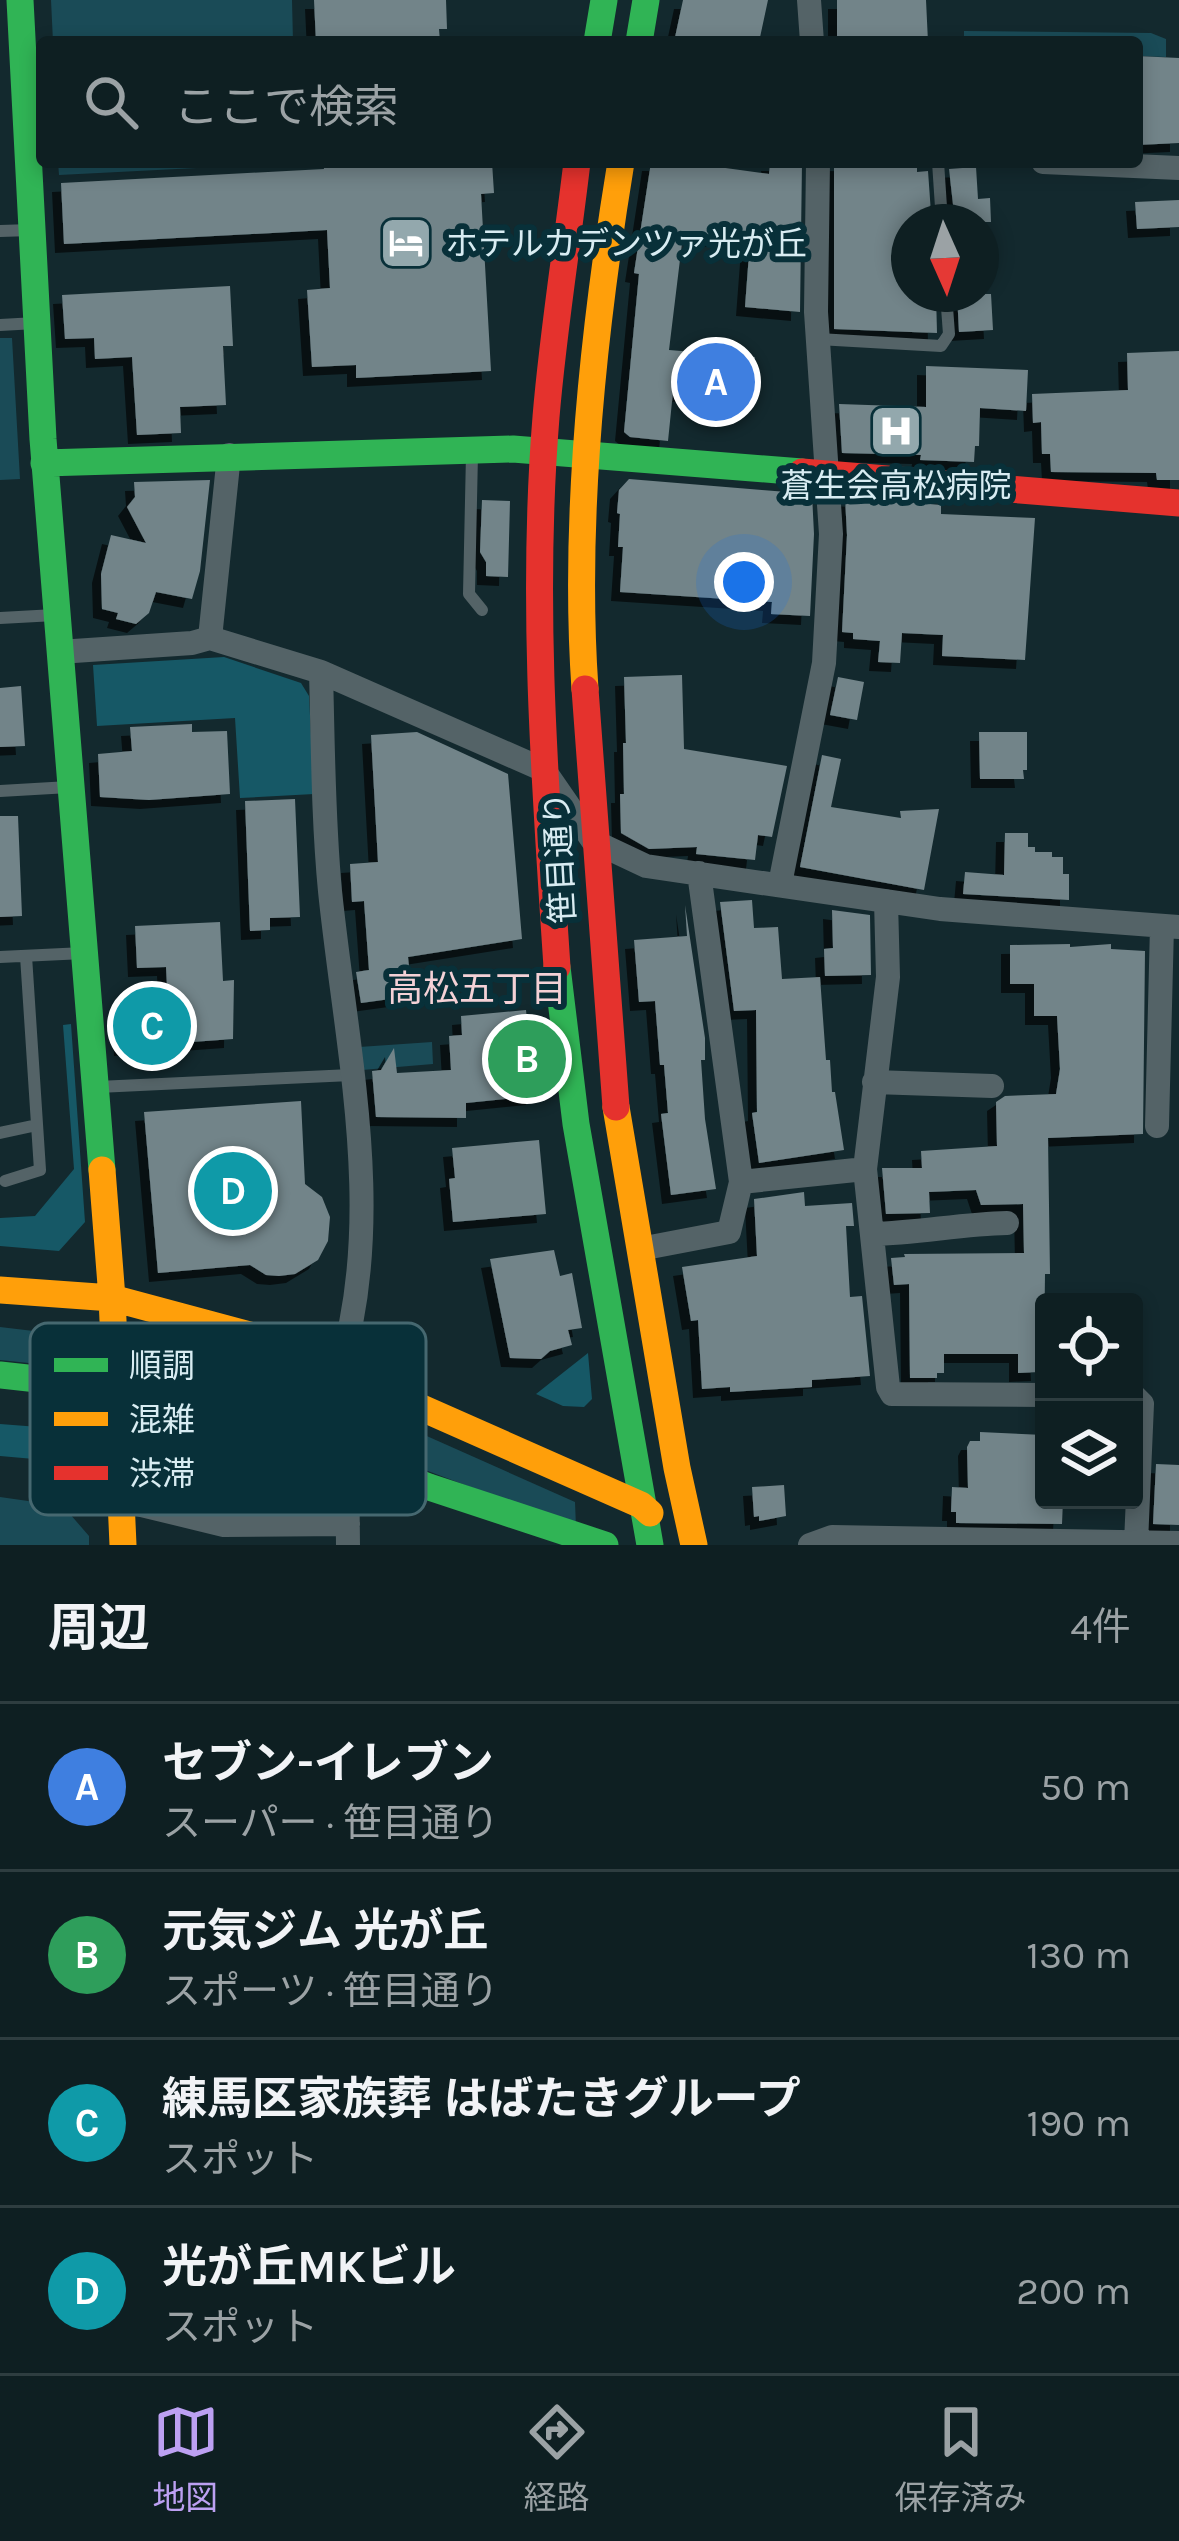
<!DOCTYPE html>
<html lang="ja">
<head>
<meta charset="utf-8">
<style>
	:root { --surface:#0e1f22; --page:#1c2c2f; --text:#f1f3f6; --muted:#9ba2a5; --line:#2e3d40; --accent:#bca0f2 }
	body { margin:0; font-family:Karla,"Noto Sans JP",sans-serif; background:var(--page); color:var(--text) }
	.controls { position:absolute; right:36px; bottom:36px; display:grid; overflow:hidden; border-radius:12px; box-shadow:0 6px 18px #0003 }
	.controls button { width:108px; height:108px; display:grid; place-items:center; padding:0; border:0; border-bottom:3px solid var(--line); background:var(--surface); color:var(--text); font:60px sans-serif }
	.compass { position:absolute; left:891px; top:204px; width:108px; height:108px; border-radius:50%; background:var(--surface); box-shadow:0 6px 18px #0003; rotate:177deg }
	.you { position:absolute; left:744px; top:582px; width:42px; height:42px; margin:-30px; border:9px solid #fff; border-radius:50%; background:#1a73e8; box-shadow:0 0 0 18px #1a73e833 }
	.badge { display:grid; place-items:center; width:78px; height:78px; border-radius:50%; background:var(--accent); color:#fff; font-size:39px; font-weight:700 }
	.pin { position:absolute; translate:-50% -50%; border:6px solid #fff; box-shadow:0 3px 12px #0006 }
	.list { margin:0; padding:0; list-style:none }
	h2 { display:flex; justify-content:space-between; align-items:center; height:156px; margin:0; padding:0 48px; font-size:51px }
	h2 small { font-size:39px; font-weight:400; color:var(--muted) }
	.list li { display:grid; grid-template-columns:78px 1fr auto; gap:36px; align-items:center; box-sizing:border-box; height:168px; padding:0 48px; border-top:3px solid var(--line) }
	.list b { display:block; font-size:45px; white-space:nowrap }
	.list p { margin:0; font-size:39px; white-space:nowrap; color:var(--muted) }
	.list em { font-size:39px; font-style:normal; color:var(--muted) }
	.icon { flex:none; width:66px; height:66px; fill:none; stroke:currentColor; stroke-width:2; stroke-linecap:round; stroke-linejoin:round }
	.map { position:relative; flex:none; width:1179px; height:1545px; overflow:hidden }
	.search { position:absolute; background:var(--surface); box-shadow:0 6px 18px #0003; left:36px; right:36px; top:36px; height:132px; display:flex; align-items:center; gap:30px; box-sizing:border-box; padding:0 42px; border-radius:12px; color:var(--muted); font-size:45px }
	.sheet { height:828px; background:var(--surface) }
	nav { display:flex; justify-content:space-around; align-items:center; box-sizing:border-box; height:168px; border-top:3px solid var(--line); background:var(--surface); font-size:33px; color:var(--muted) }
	nav a { display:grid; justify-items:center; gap:6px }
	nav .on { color:var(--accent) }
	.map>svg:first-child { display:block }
	.green { fill:#1a4b57 }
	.forest { fill:#165866 }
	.building { fill:#728489; filter:url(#shadow) }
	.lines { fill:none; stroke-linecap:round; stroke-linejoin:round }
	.lane { stroke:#546367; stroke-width:12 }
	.street { stroke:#546367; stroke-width:24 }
	.fast { stroke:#30b455; stroke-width:27 }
	.slow { stroke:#ff9f0a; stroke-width:27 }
	.jam { stroke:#e5322d; stroke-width:27 }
	.labels { text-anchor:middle; stroke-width:12; stroke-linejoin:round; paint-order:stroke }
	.poi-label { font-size:33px; fill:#d8ecf2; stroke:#083039; text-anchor:start }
	.street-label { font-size:33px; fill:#d8ecf2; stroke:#083039 }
	.neighbourhood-label { font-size:36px; fill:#f4d1d6; stroke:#083039 }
	.key { fill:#083039; stroke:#466870; stroke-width:3 }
	.key-label { font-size:33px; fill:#d8ecf2 }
</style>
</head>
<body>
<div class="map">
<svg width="1179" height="1545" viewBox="0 0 1179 1545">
	<defs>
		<filter id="shadow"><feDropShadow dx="-9" dy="9" stdDeviation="0" flood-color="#0009"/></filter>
	</defs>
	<rect width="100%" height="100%" fill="#13292e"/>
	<!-- green -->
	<path class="green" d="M51 0H292L293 42H53Z
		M964 31 1151 33 1166 39V57L1137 56V42H964Z
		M58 162H298V163L59 175Z
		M0 338H12L20 479 0 480Z
		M432 1042 433 1064 362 1070 359 1047Z
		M0 1327 84 1337 94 1347 92 1363 76 1368 0 1360Z
		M173 1338 229 1348 575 1502 576 1527 375 1451 300 1409 174 1367Z
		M0 1497 63 1506 89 1536V1545H0Z"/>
	<!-- forest -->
	<path class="forest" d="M224 657 301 683 309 696 314 794 240 798 235 718 97 726 93 665Z
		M71 1024 85 1222 59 1251 0 1246V1218L35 1216 74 1169 63 1025Z
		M588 1353 592 1399 584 1407 563 1406 536 1394Z
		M0 1424 65 1429 102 1465 0 1456Z"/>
	<!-- building -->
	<path class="building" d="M314 0H446L447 29H439L440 42H316Z
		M683 0H768L759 42H674Z
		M837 0H926L928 42H837Z
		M1137 56 1179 58V143L1137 145Z
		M323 162H492L494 193 481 194 491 371 356 378V365L312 367 307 290 330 288 327 230 64 244 61 183 324 169Z
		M651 162H682L769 174 770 162H802L800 312 745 307 750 241 683 235 669 350 755 357 754 372 751 398 673 392 668 441 630 437 624 432 639 274 634 273Z
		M834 162 917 163V172L928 171 931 213 917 212 916 222H909V294H936L937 333 834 329Z
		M976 167 978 199 990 198 991 222H955L949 169Z
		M1179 200V227L1137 229 1135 202Z
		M230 286 233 346H223L226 405 180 407 181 433 137 435 132 357 95 359 94 338 65 339 62 295Z
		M957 294H991L993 330 959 332Z
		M1179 351V480H1157L1156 473 1051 472 1050 454H1042L1041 422 1033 423 1032 394 1128 390 1127 353Z
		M926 366 1028 370 1026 411 980 408 979 446H975L974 462 920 460 921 455 842 453 839 404 926 407Z
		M629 479 812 494 814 534 810 616 771 614 772 602 620 592 623 547H618L620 514 617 513 619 490Z
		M210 480 200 571 192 599 156 592 149 613 136 624 116 619 118 613 102 609 101 574 111 535 146 543 127 507 135 497 134 482Z
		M845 497 941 505V514L1035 518 1025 660 942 656 943 635 902 633 900 663 878 662 880 641 853 639V633L842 632 847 535Z
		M482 500 510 501 508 577 486 576V562L480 552Z
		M682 675 684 749 787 766 772 837 758 835 755 860 696 854 697 847 649 849 621 833 620 794H624L623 743H626L624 677Z
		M838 677 864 682 857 720 830 715Z
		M21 686 25 746 0 747V688Z
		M192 724V732L227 731 230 794 149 800 100 797 98 754 132 751 130 727Z
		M417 732 508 774 522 939 408 957 412 996 361 1003 356 972 369 970 364 901 352 902 350 864 378 862 371 735Z
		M979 732H1027V770H1023L1024 779H980Z
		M822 755 841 759 831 807 901 818 900 811 939 809 924 890 800 867Z
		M295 799 300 917 270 918V930L250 931 245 801Z
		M0 816H18L22 916 0 917Z
		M1005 833H1028V847H1035V852H1052V857H1063V874H1069V900L963 894 965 872 1004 875Z
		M752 900 754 928 778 927 782 979 820 977 826 1060H830L832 1092H835L844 1150 759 1163 752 1113 757 1112 756 1010 734 1011 720 902Z
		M685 905 705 1038V1060H701L705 1119 716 1189 671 1195 661 1114 668 1113 664 1065H660L655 1001 639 1002 634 940 687 936Z
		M832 910 870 915 871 975 825 976 824 949 833 948Z
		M220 922 223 981 234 980 233 1039 123 1047 121 1009 168 1006 166 967 137 968 135 926Z
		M1070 944V947L1111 944V949L1145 951 1143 1134 1048 1138 1050 1274H1045L1044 1354H1039L1040 1372 1018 1373V1354H944V1373H937V1378H910L909 1284 894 1285 891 1258 905 1257 904 1254 1024 1253 1023 1204 981 1205 976 1190 929 1192 930 1213 886 1214 882 1168H922L921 1151 997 1146 996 1102 1005 1096 1056 1094 1060 1069 1057 1016H1034V984H1010V945Z
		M526 1010 535 1096 466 1103V1118L376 1117 372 1071 381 1070 394 1048 397 1073 451 1070 449 1036 462 1035 461 1016Z
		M301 1101 305 1184 322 1197 330 1217 328 1241 318 1260 295 1274 279 1276 266 1275 250 1265 158 1273 144 1112Z
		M539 1140 546 1214 453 1222 449 1179 455 1178 452 1148Z
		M804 1192 805 1206 852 1203 854 1226H846L850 1297 862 1296 870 1376 812 1380V1387L730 1392V1387L702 1389 698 1320 691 1321 682 1267 757 1256 754 1199Z
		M554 1250 560 1276 572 1273 582 1328 568 1330 572 1345 550 1351 541 1359 510 1358 490 1259Z
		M980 1432 1044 1435V1500H1063L1062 1524 956 1523V1512H951L952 1487 968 1488 967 1447 970 1441H980Z
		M1156 1464 1179 1465V1525L1153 1524Z
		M784 1485 786 1516 759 1521V1516L754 1517 752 1487Z"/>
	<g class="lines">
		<!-- lane -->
		<path class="lane" d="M938 162 942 222
			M0 231 31 230
			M0 325 36 323
			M818 339 941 346 949 334 946 294
			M472 454 469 594 482 610
			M0 618 55 615
			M0 791 69 787
			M0 957 84 953
			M98 1087 351 1075
			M0 1133 37 1125
			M5 1181 40 1170 26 956"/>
		<!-- street -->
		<path class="street" d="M809 0 812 42
			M1043 162 1179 168
			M229 455 210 638 321 672
			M59 652 192 643 210 638
			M780 884 824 663 831 534 816 312 818 162
			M874 1082 992 1086
			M1157 1126 1162 926
			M865 1169 888 977 886 901
			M741 1182 865 1169 888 1387 892 1394 1044 1395
			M872 1234C918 1233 961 1224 1007 1223
			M640 1249 729 1232 741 1182 699 873
			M339 1371C387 1217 346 1048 330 891 323 818 323 744 321 672L544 770 593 841 646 866 940 909 1179 927
			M1134 1396 1142 1404 1136 1543
			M347 1455 348 1545
			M121 1500 224 1525 348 1524
			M810 1545 832 1537 1179 1543"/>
		<!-- fast -->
		<path class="fast" d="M20 0 43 439 102 1170
			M597 42 604 0
			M639 42 646 0
			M44 463 513 449 802 472
			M557 967 576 1124 650 1545
			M0 1375 164 1393 215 1405 429 1487 605 1545"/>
		<!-- slow -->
		<path class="slow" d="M585 689C573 517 593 332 621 162
			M616 1107 677 1468 694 1545
			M102 1170 112 1298 123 1545
			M0 1290 112 1298 268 1340 641 1505 650 1513"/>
		<!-- jam -->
		<path class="jam" d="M802 472 1179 503
			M585 689 616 1107
			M557 967C545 785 531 600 546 417 553 332 567 247 577 162"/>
	</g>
	<!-- icons -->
	<defs>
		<g id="hotel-square" transform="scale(2.7)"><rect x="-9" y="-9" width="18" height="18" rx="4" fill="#93a8ad" stroke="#083039"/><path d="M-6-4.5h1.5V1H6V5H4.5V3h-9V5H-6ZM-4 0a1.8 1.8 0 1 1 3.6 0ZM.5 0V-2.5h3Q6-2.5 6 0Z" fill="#fff"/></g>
		<g id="hospital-square" transform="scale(2.7)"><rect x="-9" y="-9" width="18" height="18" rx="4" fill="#93a8ad" stroke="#083039"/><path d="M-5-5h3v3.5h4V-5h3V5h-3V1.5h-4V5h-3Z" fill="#fff"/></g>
	</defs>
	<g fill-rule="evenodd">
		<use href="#hotel-square" x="406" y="243"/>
		<use href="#hospital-square" x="896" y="431"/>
	</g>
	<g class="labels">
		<!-- poi labels -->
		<g class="poi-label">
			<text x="445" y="255">ホテルカデンツァ光が丘</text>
			<text x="896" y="497" text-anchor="middle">蒼生会高松病院</text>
		</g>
		<!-- street labels -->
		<g class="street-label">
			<text transform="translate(559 858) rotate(-93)" y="12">笹目通り</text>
		</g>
		<!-- neighbourhood labels -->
		<g class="neighbourhood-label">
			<text x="477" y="1001">高松五丁目</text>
		</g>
	</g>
	<!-- legend -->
	<rect x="30" y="1323" width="396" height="192" rx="18" class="key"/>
	<rect x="54" y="1358" width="54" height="14" fill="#30b455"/>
	<rect x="54" y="1412" width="54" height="14" fill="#ff9f0a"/>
	<rect x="54" y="1466" width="54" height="14" fill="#e5322d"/>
	<g class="key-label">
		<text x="129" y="1377">順調</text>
		<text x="129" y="1431">混雑</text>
		<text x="129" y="1485">渋滞</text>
	</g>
</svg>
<div class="controls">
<button><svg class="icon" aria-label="locate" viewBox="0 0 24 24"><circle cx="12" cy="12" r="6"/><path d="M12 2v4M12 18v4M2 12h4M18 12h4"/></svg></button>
<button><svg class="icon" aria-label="layers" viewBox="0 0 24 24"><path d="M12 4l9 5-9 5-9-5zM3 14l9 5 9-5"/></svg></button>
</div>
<svg class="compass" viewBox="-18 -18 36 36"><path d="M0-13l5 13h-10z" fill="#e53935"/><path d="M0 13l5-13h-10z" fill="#9ba2a5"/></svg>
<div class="you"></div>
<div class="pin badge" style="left:716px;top:382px;background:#3f7fe0">A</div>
<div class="pin badge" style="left:527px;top:1059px;background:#2e9e5b">B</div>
<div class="pin badge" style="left:152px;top:1026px;background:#0f9aa8">C</div>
<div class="pin badge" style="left:233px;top:1191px;background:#0f9aa8">D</div>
<div class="search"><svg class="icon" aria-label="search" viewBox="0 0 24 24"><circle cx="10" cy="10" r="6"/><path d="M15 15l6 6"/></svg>ここで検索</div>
</div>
<section class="sheet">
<h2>周辺<small>4件</small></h2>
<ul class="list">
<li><span class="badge" style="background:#3f7fe0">A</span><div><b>セブン-イレブン</b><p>スーパー · 笹目通り</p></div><em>50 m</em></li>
<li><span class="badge" style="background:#2e9e5b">B</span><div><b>元気ジム 光が丘</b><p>スポーツ · 笹目通り</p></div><em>130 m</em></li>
<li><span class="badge" style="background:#0f9aa8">C</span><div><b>練馬区家族葬 はばたきグループ</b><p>スポット</p></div><em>190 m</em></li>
<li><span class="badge" style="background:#0f9aa8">D</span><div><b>光が丘MKビル</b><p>スポット</p></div><em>200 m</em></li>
</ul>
</section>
<nav>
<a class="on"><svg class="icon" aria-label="map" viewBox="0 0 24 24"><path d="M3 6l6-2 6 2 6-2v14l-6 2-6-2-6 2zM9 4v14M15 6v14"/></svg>地図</a>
<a><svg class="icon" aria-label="directions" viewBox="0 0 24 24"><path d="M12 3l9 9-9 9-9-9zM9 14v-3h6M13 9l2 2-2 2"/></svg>経路</a>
<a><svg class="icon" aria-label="saved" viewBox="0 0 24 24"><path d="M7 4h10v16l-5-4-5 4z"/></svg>保存済み</a>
</nav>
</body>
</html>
